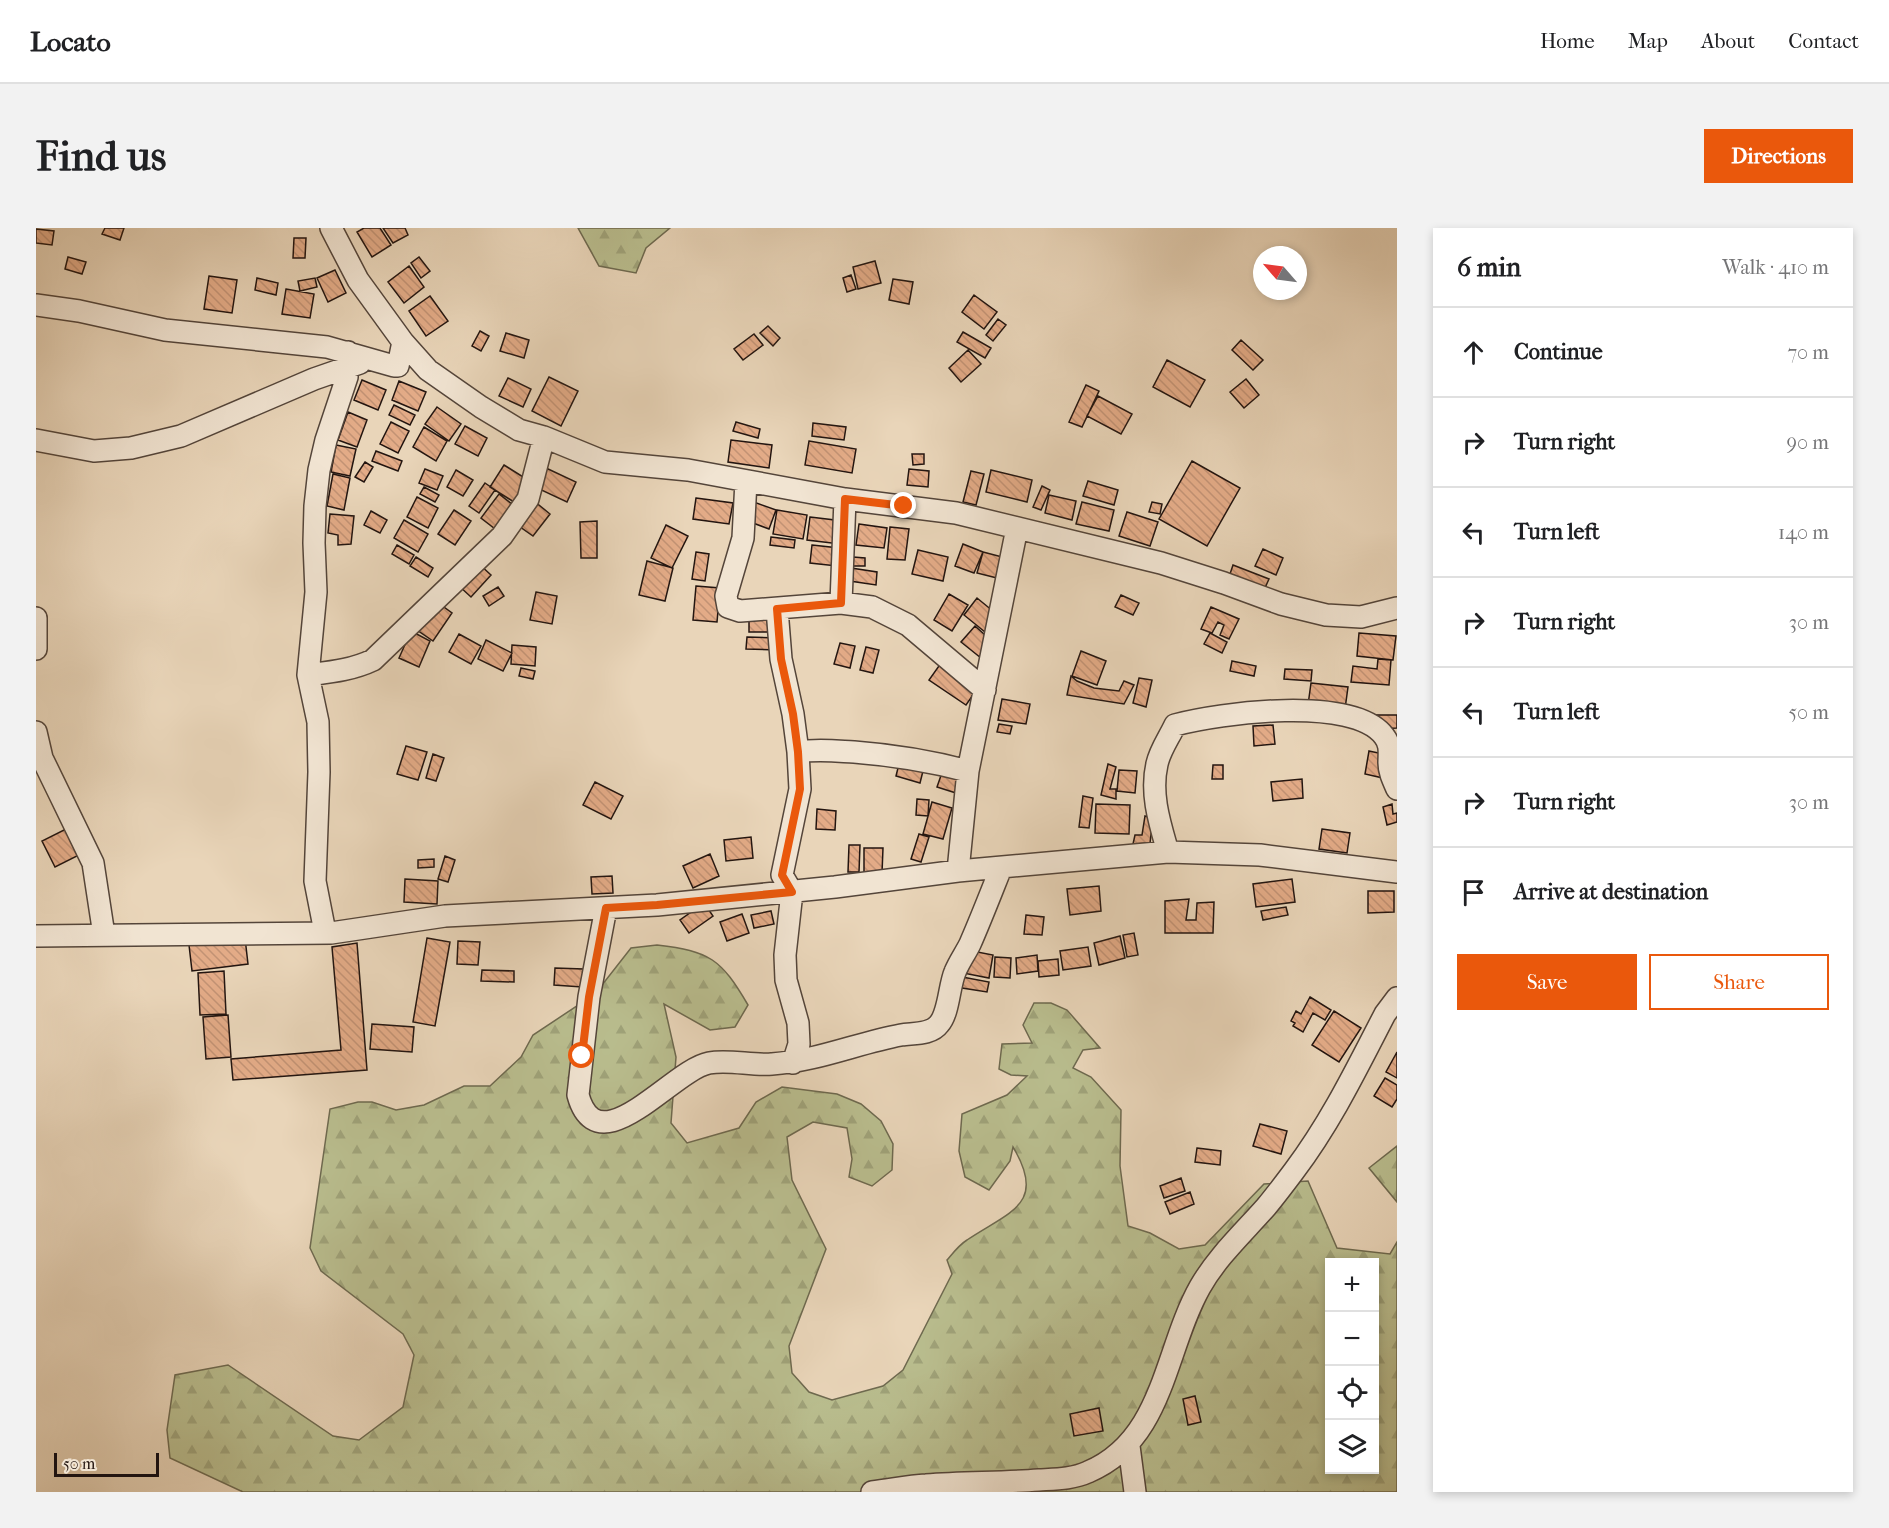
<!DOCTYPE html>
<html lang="en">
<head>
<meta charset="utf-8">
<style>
	:root { --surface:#fff; --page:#f2f2f2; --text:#202124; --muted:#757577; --line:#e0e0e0; --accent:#ea580c }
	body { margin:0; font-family:"IM FELL French Canon",serif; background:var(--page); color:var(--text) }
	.controls { position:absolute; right:18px; bottom:18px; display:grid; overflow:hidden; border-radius:0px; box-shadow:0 3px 9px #0003 }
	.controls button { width:54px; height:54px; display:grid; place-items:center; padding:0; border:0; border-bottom:2px solid var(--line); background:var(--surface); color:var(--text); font:30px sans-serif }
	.compass { position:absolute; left:1217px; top:18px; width:54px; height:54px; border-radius:50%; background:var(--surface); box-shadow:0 3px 9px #0003; rotate:298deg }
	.scale { position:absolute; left:18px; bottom:15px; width:105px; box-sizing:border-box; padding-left:6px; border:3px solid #231510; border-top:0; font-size:16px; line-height:21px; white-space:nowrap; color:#231510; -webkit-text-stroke:4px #f1e4d2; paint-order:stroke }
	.stop { position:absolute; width:18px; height:18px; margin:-14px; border:4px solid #ea580c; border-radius:50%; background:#fff }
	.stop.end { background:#ea580c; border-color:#fff; box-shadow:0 2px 6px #0008 }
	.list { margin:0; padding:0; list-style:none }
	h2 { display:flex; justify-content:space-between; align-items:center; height:78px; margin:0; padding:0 24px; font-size:26px }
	h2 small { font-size:20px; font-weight:400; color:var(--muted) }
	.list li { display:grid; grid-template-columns:39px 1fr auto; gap:18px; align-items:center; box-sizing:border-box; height:90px; padding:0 24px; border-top:2px solid var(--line) }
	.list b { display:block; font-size:22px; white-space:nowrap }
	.list em { font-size:20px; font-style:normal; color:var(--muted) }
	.actions { display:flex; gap:12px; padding:18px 24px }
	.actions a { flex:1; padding:14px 0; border:2px solid var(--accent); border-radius:0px; text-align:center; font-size:21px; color:var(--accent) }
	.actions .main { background:var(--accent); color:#fff }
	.icon { flex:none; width:33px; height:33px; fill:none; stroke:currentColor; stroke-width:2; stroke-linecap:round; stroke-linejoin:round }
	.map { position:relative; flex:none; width:1361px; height:1264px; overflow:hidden; border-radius:0px }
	header { display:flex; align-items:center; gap:36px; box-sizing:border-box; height:84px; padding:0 30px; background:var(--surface); border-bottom:2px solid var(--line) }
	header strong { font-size:28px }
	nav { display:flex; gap:33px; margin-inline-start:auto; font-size:21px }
	.intro { display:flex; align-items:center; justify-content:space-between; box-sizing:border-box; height:144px; padding:0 36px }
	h1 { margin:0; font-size:42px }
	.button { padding:15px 27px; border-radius:0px; background:var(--accent); color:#fff; font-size:21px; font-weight:700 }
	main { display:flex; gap:36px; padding:0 36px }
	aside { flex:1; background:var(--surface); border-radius:0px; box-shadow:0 3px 9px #0003 }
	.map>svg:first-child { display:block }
	.forest { fill:url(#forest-firs); stroke:#6e694f; stroke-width:1.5; fill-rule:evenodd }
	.building { fill:url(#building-back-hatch); stroke:#231510; stroke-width:1.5 }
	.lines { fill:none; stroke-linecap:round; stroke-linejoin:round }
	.minor-casing { stroke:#54453a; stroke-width:24 }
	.minor { stroke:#f1e4d2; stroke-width:21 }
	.route { stroke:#ea580c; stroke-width:8 }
</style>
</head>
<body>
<header>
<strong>Locato</strong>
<nav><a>Home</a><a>Map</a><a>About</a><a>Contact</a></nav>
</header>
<div class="intro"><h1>Find us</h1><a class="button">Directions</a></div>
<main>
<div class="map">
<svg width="1361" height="1264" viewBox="0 0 1361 1264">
	<defs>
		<pattern id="forest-firs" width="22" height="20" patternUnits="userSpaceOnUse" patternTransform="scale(1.5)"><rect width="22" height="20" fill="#b9bd8e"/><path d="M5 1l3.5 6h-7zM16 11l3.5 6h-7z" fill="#9fa279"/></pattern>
		<pattern id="building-back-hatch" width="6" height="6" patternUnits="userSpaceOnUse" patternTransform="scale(1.5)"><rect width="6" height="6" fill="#e3ab87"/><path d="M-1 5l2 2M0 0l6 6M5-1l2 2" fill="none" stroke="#c29274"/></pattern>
	</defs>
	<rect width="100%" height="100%" fill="#e9d5b9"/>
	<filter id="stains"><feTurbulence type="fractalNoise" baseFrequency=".00333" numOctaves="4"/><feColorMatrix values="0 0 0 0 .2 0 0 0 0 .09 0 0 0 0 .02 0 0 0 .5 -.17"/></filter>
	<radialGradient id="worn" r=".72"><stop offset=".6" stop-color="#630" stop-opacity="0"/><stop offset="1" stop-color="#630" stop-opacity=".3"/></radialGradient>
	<!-- forest -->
	<path class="forest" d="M542 0H634L610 20 600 45 563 38Z
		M621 717C674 723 685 731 712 777L699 799 674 802 628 776 640 829 635 895 651 915 703 900 720 874 746 859 801 866 825 876 845 893 857 916 856 942 836 958 813 949 816 931 811 900 777 894 751 909 756 952 790 1021 753 1118 756 1145 773 1164 796 1172 847 1158 867 1142 916 1046 911 1032C917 1025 923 1017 931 1012 972 984 1012 977 977 919L974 933 953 962 929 949 923 923 926 886 971 867 991 848 975 847 963 841 966 816 996 815 987 797 998 775H1015L1031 782 1064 820 1047 822 1037 840 1055 849 1085 882 1084 938 1092 998 1114 1005 1143 1021 1169 1017 1228 956 1272 953 1301 1020 1354 1026 1361 1014V1264H207L134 1230 131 1202 139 1147 192 1137 297 1208 323 1212 367 1179 378 1127 367 1106 285 1043 274 1020 294 881 322 874H336L360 882 388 877 428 858H454L485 829 497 807 559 766 595 720ZM1294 1034H1338V1242H1294Z
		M1361 918V974L1333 940Z"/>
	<!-- building -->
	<path class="building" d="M69 0H88L84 12 66 6Z
		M328 0H344L355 17 336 29 321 4Z
		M347 0H369L372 7 357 15Z
		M0 1 18 3 16 17 0 15Z
		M258 10H270L269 30H257Z
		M32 29 50 34 46 46 29 41Z
		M383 29 394 43 385 50 375 35Z
		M839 33 845 55 822 61 817 39Z
		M373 38 388 59 368 75 352 54Z
		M299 42 310 65 292 74 281 50Z
		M815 47 820 61 811 64 807 50Z
		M173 48 201 52 196 85 168 81Z
		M221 50 242 55 240 67 219 62Z
		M279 50 281 59 264 63 262 53Z
		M857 51 877 54 873 76 853 72Z
		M250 61 278 66 274 90 246 86Z
		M938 67 961 84 948 101 926 84Z
		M394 68 412 93 390 108 373 83Z
		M962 91 970 97 957 113 950 107Z
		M732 98 744 110 737 118 724 105Z
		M444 103 453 108 445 123 436 118Z
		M927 104 955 120 949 130 921 114Z
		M470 105 493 112 488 130 464 123Z
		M718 106 727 117 707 132 698 121Z
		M1205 112 1227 132 1217 142 1196 122Z
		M932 122 945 136 925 154 913 140Z
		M1131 132 1169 152 1154 179 1117 159Z
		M513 149 542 163 525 198 496 183Z
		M472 150 495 161 487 179 463 168Z
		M1210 151 1223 167 1208 180 1194 164Z
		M326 152 350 162 342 182 318 172Z
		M363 153 390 164 382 183 356 172Z
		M1050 157 1063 163 1046 199 1033 194Z
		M1062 168 1096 186 1085 206 1051 188Z
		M358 177 379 187 374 197 353 187Z
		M401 179 425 196 413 213 389 196Z
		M312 184 331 192 321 219 302 212Z
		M355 194 373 203 362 225 344 216Z
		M700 194 724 201 722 210 697 203Z
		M777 195 810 199 808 212 776 208Z
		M429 198 451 210 442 228 419 216Z
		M388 199 411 213 400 233 377 219Z
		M695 212 736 217 733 240 692 234Z
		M773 213 820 221 816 245 769 237Z
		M300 217 320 221 314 248 295 244Z
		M340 223 366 233 362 243 336 233Z
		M876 226H888V236L877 237Z
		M1156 233 1204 260 1171 318 1123 291Z
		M329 234 337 239 328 254 319 249Z
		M468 237 492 252 478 274 454 259Z
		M510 240 540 254 531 274 501 260Z
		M389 241 407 248 401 262 383 255Z
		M873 241 893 243 892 259 871 257Z
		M420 242 437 252 427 268 411 259Z
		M955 242 996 252 991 274 950 264Z
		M935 243 948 246 940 277 927 274Z
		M297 246 314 250 308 282 291 278Z
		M1052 253 1082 262 1078 277 1047 268Z
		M449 255 459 262 443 285 433 278Z
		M1006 258 1014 262 1005 282 997 279Z
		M388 259 403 267 399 274 384 266Z
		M463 266 481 280 463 304 445 290Z
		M1013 267 1040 273 1036 292 1009 285Z
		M381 269 402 280 392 300 371 289Z
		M660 270 697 275 693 296 657 291Z
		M498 273 514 286 497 308 480 296Z
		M715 273 740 282 733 301 709 292Z
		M1046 274 1078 282 1073 303 1040 296Z
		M1116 274 1126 276 1124 286 1113 284Z
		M418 282 435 293 419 317 402 306Z
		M741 282 771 287 767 311 737 306Z
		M335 283 351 292 344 305 328 297Z
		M1091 284 1122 294 1114 318 1083 308Z
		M294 286 318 288 315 316 302 317V307L292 305Z
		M774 289 807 293 804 316 771 312Z
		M368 292 392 306 382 324 358 310Z
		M561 293V330H545L544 294Z
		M823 296 851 300 848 320 820 317Z
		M630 297 652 308 636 340 615 330Z
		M854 299 873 301 869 332 851 331Z
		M735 309 759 312 758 320 734 317Z
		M927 316 947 324 938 345 919 338Z
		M361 317 378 327 373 336 356 326Z
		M776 317 803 320 801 338 774 335Z
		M1227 321 1247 330 1240 347 1219 338Z
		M882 322 912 329 907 353 876 346Z
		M660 324 673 326 669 353 656 351Z
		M947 324 974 331 969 352 941 345Z
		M380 329 397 340 392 349 374 338Z
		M817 329 829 330V338H816Z
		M611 333 637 340 629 373 603 367Z
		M442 335 455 347 435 369 422 357Z
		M1197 337 1233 351 1228 362 1193 349Z
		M815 340 841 344 840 357 814 353Z
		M660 358 684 360 681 394 657 392Z
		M462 359 468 368 453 378 447 368Z
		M500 364 521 368 516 396 494 392Z
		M913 366 932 377 916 403 898 392Z
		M1085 367 1103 375 1097 387 1079 379Z
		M941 370 963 388 949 404 928 387Z
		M401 374 416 385 397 413 381 402Z
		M1175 379 1203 391 1193 411 1184 407 1188 397 1182 394 1176 405 1165 401Z
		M713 380H746V404H713Z
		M939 398 958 415 945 430 925 414Z
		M375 403 394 413 383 439 363 430Z
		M1174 405 1191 414 1186 425 1168 416Z
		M1323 405 1360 408 1357 432 1321 428Z
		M423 406 445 418 435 436 413 424Z
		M711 409 741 410V422L710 421Z
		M450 412 476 425 467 443 442 431Z
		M804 415 819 418 814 440 798 436Z
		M476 417 500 419 499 438 475 436Z
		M830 419 843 422 837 445 824 442Z
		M1045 423 1070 433 1061 457 1036 448Z
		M910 428 946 454 930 477 893 452Z
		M1342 431 1355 432 1353 457 1315 454 1317 438 1341 441Z
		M1196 433 1220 438 1218 448 1194 443Z
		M485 440 499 443 497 451 483 448Z
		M1249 441 1276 442 1275 453 1248 451Z
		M1035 448 1041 453 1058 460 1083 463 1088 453 1098 457 1088 476 1031 467Z
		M1103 450 1116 452 1110 479 1097 475Z
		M1275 455 1312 459 1309 481 1272 477Z
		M966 471 994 476 990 496 962 492Z
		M1340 487H1361V500L1341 501Z
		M963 496 976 498 974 506 961 504Z
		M1237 497 1239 516 1218 518 1217 498Z
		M370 518 391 524 382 552 361 546Z
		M1333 523 1352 527 1347 550 1329 546Z
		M397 526 408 530 400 553 390 550Z
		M865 528 889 535 884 555 860 548Z
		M909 536 928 543 920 565 901 559Z
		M1072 536 1080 539 1074 561H1080V571L1065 567Z
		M1177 537H1187V551H1176Z
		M1083 542 1101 543 1099 565 1081 563Z
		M1266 551 1267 570 1237 573 1235 554Z
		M559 554 587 568 575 591 547 577Z
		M1047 568 1057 570 1053 600 1043 599Z
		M881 571 893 572 892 588 880 587Z
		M896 574 916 580 907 611 887 606Z
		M1060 576 1094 577 1093 606 1059 605Z
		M1356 576 1357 586 1361 585V594L1351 597 1347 579Z
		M781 581 800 583 799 602 780 601Z
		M1109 588 1117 590 1114 615 1097 616 1099 607H1106Z
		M30 601 43 627 19 639 6 613Z
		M1286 601 1314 605 1311 625 1283 621Z
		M883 606 893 609 885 634 875 631Z
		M715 609 717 630 690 633 688 612Z
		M813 617H824L823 644H812Z
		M828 620H847L846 645H828Z
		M674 626 683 648 657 660 647 638Z
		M409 628 419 632 412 654 402 651Z
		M398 631V639L382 640V632Z
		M576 648 577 665 556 666 555 649Z
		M369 651 402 653 401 676 368 674Z
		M1256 651 1259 674 1220 679 1217 656Z
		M1063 658 1065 683 1034 687 1031 661Z
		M1332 663H1358V684L1332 685Z
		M1153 671 1150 692H1160L1161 675 1178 674 1177 705H1129V673Z
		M668 675 677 688 653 705 644 692Z
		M1250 679 1252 687 1227 692 1225 683Z
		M735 683 738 696 718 700 715 687Z
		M706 686 713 705 691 713 684 694Z
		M990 687 1008 689 1006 707 988 706Z
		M1098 705 1102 727 1091 729 1087 707Z
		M1084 708 1089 730 1063 737 1058 715Z
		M209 710 212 736 156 743 153 717Z
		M391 710 414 714 399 798 377 794Z
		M422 713 444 714 442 737 421 736Z
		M321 715 331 842 197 852 195 831 305 822 296 719Z
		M1052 719 1055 738 1027 742 1024 723Z
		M931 722 957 727 953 750 927 745Z
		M1001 727 1002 743 981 746 980 730Z
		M959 729 975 730 974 750 958 749Z
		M1022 731 1023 747 1003 749 1002 733Z
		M519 740 547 741 546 759 518 757Z
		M446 742 478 743V754L445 753Z
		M188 743 190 786 164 787 162 745Z
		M921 748 953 754 951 764 920 759Z
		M1274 769 1295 782 1289 792 1277 785 1267 804 1257 798 1259 795 1255 793 1260 783 1265 786Z
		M1298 783 1325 800 1303 834 1276 817Z
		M192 787 195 829 170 831 167 789Z
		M336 796 378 799 376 824 334 821Z
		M1361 824V850L1350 844Z
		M1349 850 1361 857V871L1356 879 1338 868Z
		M1224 896 1251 903 1245 926 1217 918Z
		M1161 920 1185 923 1184 937 1159 934Z
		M1145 950 1149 963 1128 970 1124 958Z
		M1154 964 1158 976 1134 986 1129 974Z
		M1159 1168 1165 1194 1152 1197 1147 1171Z
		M1063 1180 1067 1203 1038 1208 1034 1186Z"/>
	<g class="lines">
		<!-- minor casing -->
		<g class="minor-casing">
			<path id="minor" d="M295 0 322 52 367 114 392 142 445 179 483 202 508 209 569 234 652 242 809 271 920 285 1125 335 1188 355 1245 376 1290 387 1325 389 1361 380
				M0 77 43 83 129 102 291 119 358 138H362L367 114
				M0 212 58 223 95 220 145 208 278 151 324 135
				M710 253 707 310 690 368 692 379 704 383 805 375 836 379 872 397 949 462
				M805 375 809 271
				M741 381 745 431 757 486 762 524 764 561 746 647 756 664 749 727 750 752 762 795 763 816 757 835
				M0 390V421
				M272 447C295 444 316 442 337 432L466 308 492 271 508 209
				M0 504 6 530 57 635 68 707
				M762 524C781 521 799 523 818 524 857 527 894 533 932 543
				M1132 624C1124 596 1114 566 1121 536 1124 522 1133 510 1139 497 1184 485 1317 467 1348 508 1355 517 1353 525 1353 535 1353 544 1357 552 1361 561
				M922 643 932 543 981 300
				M570 680 553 769 542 867C562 940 636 842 673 835 693 831 716 838 736 836 781 833 822 815 865 807 877 805 895 807 903 796 913 785 913 758 919 744 923 734 929 726 934 716 945 691 955 665 965 640
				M289 704 279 653 283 544 282 494 272 447 280 364 278 315 279 278 283 242 290 212 311 149 312 124
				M0 708 295 705 409 688 621 677 799 659 922 643 1132 624 1224 627 1361 644
				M1093 1218 1099 1264
				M836 1264C854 1262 872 1258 890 1257 928 1254 965 1255 1003 1252 1019 1251 1037 1251 1052 1244 1128 1212 1128 1123 1164 1059 1181 1029 1207 1005 1230 979 1240 967 1249 955 1258 943 1295 894 1321 840 1349 786L1361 770"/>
		</g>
		<!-- minor -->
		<use href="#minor" class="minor"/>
	</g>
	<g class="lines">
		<!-- route -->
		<path class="route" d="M546 828 553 769 570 680 621 677 756 664 746 647 764 561 762 524 757 486 745 431 741 381 805 375 809 271 868 278"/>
	</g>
	<rect width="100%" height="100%" filter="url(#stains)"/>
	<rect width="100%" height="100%" fill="url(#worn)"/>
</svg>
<div class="controls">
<button>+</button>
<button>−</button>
<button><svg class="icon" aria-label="locate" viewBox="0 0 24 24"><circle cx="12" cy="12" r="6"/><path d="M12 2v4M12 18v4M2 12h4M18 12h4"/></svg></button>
<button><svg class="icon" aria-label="layers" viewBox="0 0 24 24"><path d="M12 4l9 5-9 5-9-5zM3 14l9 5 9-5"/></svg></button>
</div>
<svg class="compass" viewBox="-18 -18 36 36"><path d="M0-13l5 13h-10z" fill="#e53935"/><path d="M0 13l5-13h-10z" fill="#757577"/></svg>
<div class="scale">50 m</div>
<div class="stop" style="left:546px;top:828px"></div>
<div class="stop end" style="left:868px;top:278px"></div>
</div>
<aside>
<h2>6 min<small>Walk · 410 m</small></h2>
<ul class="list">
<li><svg class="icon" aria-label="ahead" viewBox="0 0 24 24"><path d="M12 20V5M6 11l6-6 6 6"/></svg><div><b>Continue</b></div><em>70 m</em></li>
<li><svg class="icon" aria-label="right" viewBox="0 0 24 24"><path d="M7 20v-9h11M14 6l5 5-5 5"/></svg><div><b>Turn right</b></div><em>90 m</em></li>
<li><svg class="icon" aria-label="left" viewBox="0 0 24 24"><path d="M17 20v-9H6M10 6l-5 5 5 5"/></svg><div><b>Turn left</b></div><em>140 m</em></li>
<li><svg class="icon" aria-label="right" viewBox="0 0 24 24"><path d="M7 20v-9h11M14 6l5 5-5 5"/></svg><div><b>Turn right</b></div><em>30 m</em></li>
<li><svg class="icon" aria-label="left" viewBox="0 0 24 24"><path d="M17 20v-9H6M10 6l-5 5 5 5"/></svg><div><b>Turn left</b></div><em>50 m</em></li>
<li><svg class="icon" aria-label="right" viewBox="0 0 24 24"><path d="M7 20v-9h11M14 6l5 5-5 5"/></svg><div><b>Turn right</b></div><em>30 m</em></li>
<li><svg class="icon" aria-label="arrive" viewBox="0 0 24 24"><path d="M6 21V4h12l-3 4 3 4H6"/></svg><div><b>Arrive at destination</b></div></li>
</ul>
<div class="actions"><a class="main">Save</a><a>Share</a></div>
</aside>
</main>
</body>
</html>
